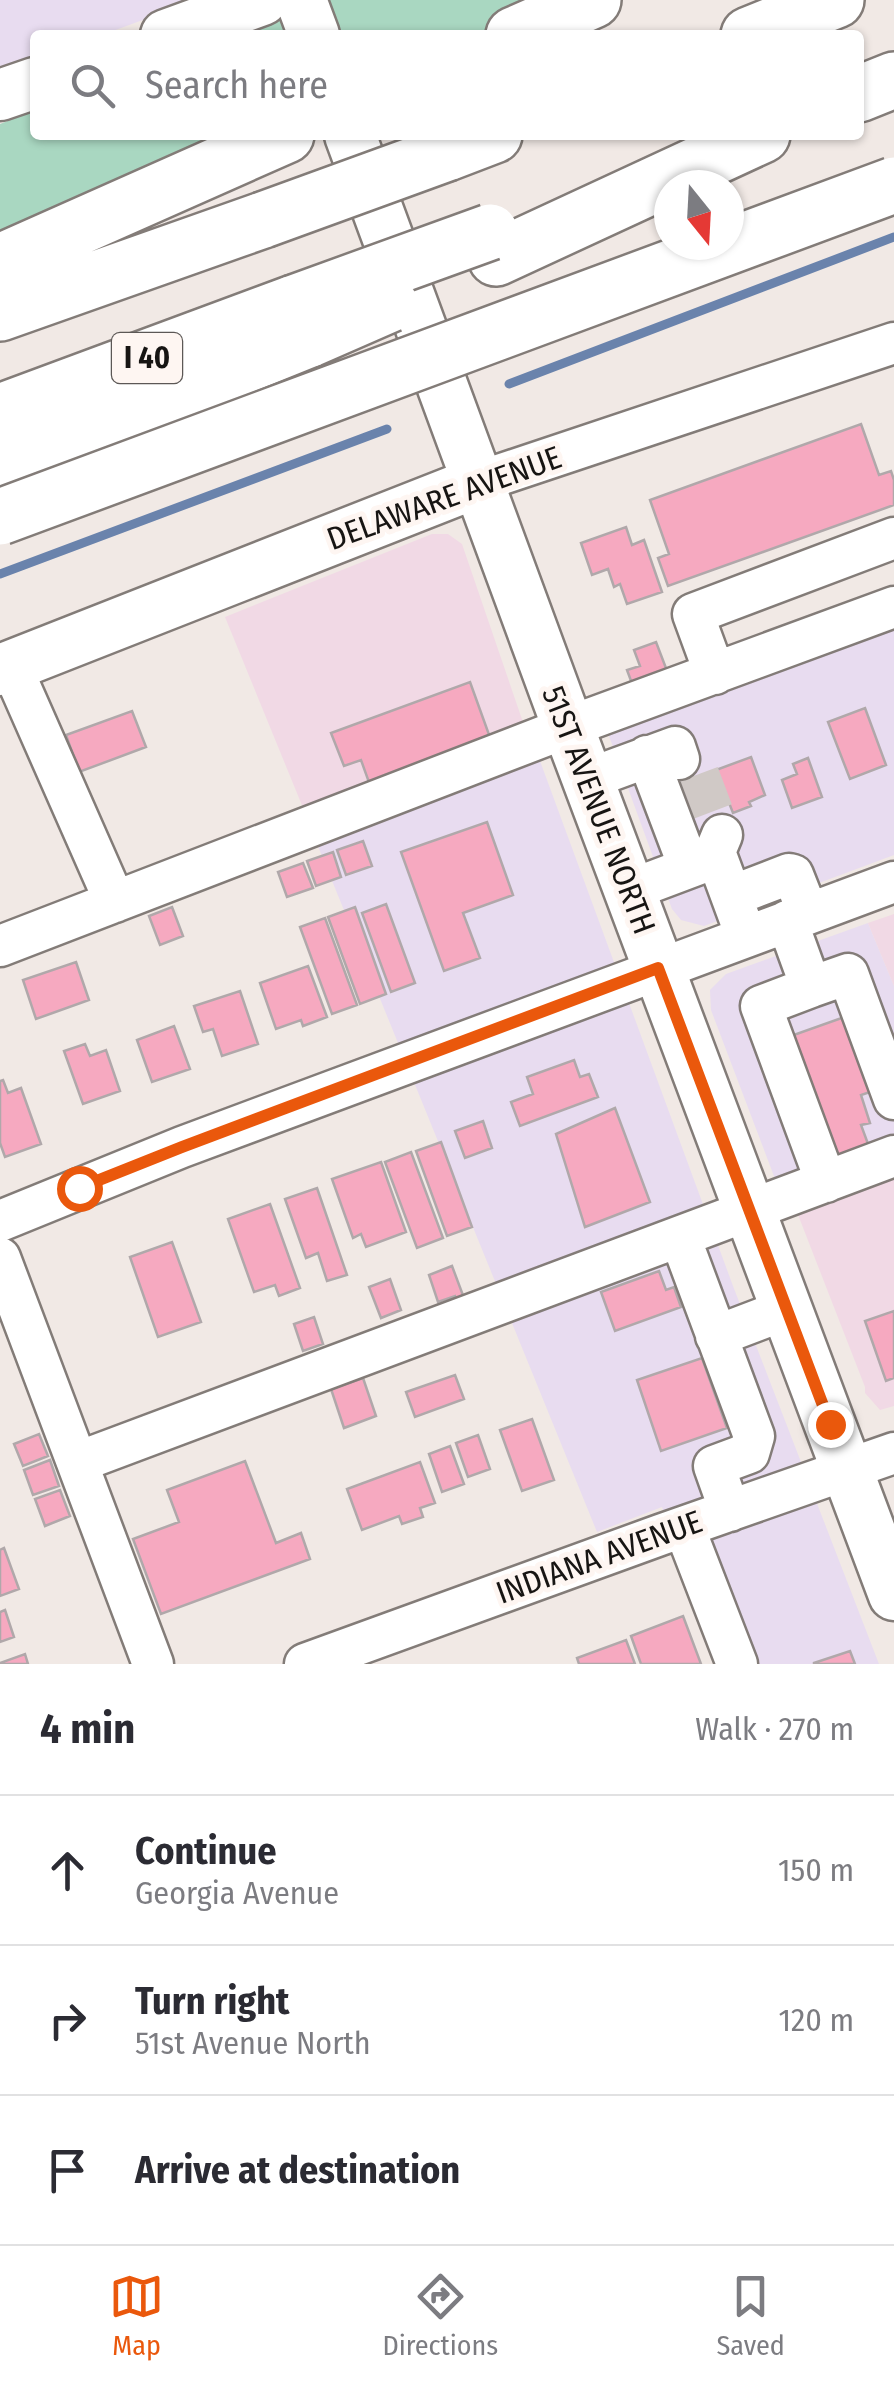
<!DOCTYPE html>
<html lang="en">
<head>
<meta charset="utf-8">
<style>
	:root { --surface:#fff; --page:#f7f7f7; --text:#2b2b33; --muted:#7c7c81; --line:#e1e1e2; --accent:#ea580c }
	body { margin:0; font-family:"Fira Sans Condensed",sans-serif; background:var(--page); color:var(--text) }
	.compass { position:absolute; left:654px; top:170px; width:90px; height:90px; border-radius:50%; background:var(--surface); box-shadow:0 2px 8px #0004; rotate:162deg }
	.stop { position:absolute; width:30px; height:30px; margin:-22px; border:8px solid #ea580c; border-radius:50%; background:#fff }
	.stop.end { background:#ea580c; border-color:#fff; box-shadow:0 2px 10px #0008 }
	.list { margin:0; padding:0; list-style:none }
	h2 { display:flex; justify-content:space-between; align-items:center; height:130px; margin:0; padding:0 40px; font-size:42px }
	h2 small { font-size:32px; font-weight:400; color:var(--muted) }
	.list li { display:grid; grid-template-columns:65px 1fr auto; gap:30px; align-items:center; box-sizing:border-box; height:150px; padding:0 40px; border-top:2px solid var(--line) }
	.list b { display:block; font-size:38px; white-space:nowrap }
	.list p { margin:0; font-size:32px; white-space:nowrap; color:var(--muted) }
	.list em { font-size:32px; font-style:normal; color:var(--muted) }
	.icon { flex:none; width:55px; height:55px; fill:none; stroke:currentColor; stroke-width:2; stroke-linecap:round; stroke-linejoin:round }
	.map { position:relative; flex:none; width:894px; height:1664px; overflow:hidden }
	.search { position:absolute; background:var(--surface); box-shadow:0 2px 8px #0004; left:30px; right:30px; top:30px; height:110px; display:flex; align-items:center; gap:25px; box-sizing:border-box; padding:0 35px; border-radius:10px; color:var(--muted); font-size:38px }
	.sheet { height:580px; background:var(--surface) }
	nav { display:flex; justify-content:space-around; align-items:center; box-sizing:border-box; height:140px; border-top:2px solid var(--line); background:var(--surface); font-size:28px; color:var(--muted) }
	nav a { display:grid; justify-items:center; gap:5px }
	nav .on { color:var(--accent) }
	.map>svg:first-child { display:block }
	.commercial { fill:#e8dcf0 }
	.industrial { fill:#f1d9e5 }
	.green { fill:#a9d7c1 }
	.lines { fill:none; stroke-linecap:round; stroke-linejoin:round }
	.stream { stroke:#6a83ac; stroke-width:9 }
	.building { fill:#f6a9c0; stroke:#b0a8aa; stroke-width:2.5 }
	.minor-tunnel { stroke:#d0c9c6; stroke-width:40; stroke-dasharray:40 20; stroke-linecap:butt }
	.minor-casing { stroke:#837c78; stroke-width:45 }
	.major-casing { stroke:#837c78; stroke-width:55 }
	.highway-casing { stroke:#837c78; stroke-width:60 }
	.minor { stroke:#fff; stroke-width:40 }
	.major { stroke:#fff; stroke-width:50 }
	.highway { stroke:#fff; stroke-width:55 }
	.highway-bridge-casing { stroke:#837c78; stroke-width:60; stroke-linecap:butt }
	.highway-bridge { stroke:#fff; stroke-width:55 }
	.route { stroke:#ea580c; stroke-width:12 }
	.labels { text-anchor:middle; stroke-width:10; stroke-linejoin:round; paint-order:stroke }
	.shield { fill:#fef6f2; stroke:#5c5856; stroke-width:2.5 }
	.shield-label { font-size:30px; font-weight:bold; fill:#171513 }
	.street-label { font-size:32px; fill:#171513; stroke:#fef6f2 }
</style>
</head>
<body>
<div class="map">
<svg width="894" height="1664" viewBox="0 0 894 1664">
	<rect width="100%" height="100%" fill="#f1e9e5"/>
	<!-- commercial -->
	<path class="commercial" d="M0 0H197L102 35H35V60L0 73Z
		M894 617V855L704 926 681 920 672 909 605 725Z
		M536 750 733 1286 879 1664H719L662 1507 597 1532 313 834Z
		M868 923 894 986V1148L780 1192 711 1010 710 990 726 974Z"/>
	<!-- industrial -->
	<path class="industrial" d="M432 534H448L462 544 528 737 308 820 225 617Z
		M894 914V986L868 923Z
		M894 1170V1406L880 1410 865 1393V1387L795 1207Z"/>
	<!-- green -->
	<path class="green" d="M324 0H560L474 35H232Z
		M35 110V135H231L0 230V124Z"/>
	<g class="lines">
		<!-- stream -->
		<path class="stream" d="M509 384 894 237
			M0 574 387 429"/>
	</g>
	<!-- building -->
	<path class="building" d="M861 424 879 475 891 471 894 480V505L668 586 658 558 669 554 650 500Z
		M626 527 632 545 644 540 662 592 627 604 620 584 614 587 608 569 592 575 581 543Z
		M656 642 669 676 634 689 627 670 640 666 634 650Z
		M470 682 492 743 371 788 361 760 344 766 331 733Z
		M865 708 886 765 850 779 828 722Z
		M132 711 146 747 79 772 66 735Z
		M751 757 765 795 749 802 751 806 733 813 716 770Z
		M808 758 822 797 792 808 782 780 797 774 793 764Z
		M487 822 513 895 463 913 480 958 444 971 401 852Z
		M363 841 372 866 346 875 337 850Z
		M333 852 341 877 316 886 307 861Z
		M303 863 313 888 287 897 278 872Z
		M386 904 415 983 391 992 362 913Z
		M172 907 183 936 160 945 149 916Z
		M355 907 386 994 360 1004 328 917Z
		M325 918 357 1005 332 1014 300 927Z
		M76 962 89 1000 36 1019 23 980Z
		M308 966 327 1017 303 1026 301 1020 276 1029 260 983Z
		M240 991 258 1044 222 1056 213 1029 203 1032 194 1006Z
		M850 1015 876 1090 861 1095 870 1123 861 1125 871 1152 833 1165 788 1037Z
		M174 1026 190 1069 152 1082 137 1040Z
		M85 1044 90 1056 106 1050 120 1091 83 1104 64 1051Z
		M574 1060 580 1077 589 1074 598 1097 520 1126 511 1102 533 1094 527 1077Z
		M3 1080 8 1093 21 1088 41 1144 5 1157 0 1143V1081Z
		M615 1108 650 1202 585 1227 556 1134Z
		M483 1121 492 1148 465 1158 455 1131Z
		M441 1142 472 1227 447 1236 416 1151Z
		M411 1152 443 1238 417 1248 385 1162Z
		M381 1162 406 1232 366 1247 361 1234 353 1238 332 1179Z
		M317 1188 347 1275 327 1281 318 1253 306 1258 285 1199Z
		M270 1204 300 1288 279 1296 275 1285 254 1292 228 1219Z
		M172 1242 201 1322 158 1337 130 1257Z
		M452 1266 467 1306 459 1309 455 1296 438 1302 429 1275Z
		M659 1271 666 1290 674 1287 681 1307 615 1331 601 1292Z
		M390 1279 401 1310 381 1318 369 1287Z
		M894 1311V1378L886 1381 865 1321Z
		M314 1317 323 1344 303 1351 294 1324Z
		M702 1358 727 1428 661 1451 637 1380Z
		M455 1375 464 1399 415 1417 406 1392Z
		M363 1378 376 1416 344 1428 331 1389Z
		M532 1419 554 1480 522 1491 500 1430Z
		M39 1434 48 1456 23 1466 14 1444Z
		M478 1435 490 1469 468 1477 456 1443Z
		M450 1446 464 1484 442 1492 429 1454Z
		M50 1460 59 1486 33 1495 24 1470Z
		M245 1461 276 1543 301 1533 310 1559 161 1614 133 1539 179 1522 167 1490Z
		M420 1462 435 1503 420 1508 423 1517 402 1524 399 1516 362 1530 347 1489Z
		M60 1490 70 1516 45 1526 35 1499Z
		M4 1548 19 1589 0 1596V1550Z
		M5 1610 14 1637 0 1642V1612Z
		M683 1616 701 1664H641L631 1636Z
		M626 1640 635 1664H579L577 1658Z
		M850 1651 855 1664H814V1663Z
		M25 1654 28 1664H0V1663Z"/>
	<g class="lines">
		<!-- minor-tunnel -->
		<path class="minor-tunnel" d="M699 774 722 835"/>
		<!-- minor casing -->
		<g class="minor-casing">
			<path id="minor" d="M478 482 894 343
				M11 666 115 902
				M715 674 693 614 894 538
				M647 756 689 867
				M588 779 675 747 679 759
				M722 835 715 852 746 936
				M630 890 715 858
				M732 896 789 874 793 875 808 913
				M787 921 811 987 761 1006 826 1182
				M0 946 568 727 894 607
				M811 987 848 974 894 1099
				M0 1221 182 1147 894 882
				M680 1237 754 1436 749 1453 714 1466 730 1511
				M0 1258 153 1664
				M716 1336 787 1309
				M78 1462 894 1156
				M684 1527 737 1664
				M305 1664 660 1535 894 1453"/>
		</g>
		<!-- major casing -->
		<g class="major-casing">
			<path id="major" d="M301 0 314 35
				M166 35 262 0
				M0 95 35 83
				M350 135 568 727 894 1595
				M0 670 478 482"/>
		</g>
		<!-- highway casing -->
		<g class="highway-casing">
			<path id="highway" d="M514 35 593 0
				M749 35 836 0
				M859 94 894 80
				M447 153 494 135
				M496 258 762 135
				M0 262 286 135
				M0 313 263 220
				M0 412 294 303
				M0 464 310 339"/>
		</g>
		<!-- minor -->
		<use href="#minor" class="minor"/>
		<!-- major -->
		<use href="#major" class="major"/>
		<!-- highway -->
		<use href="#highway" class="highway"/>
		<!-- highway-bridge casing -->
		<g class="highway-bridge-casing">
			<path id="highway-bridge" d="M263 220 447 153
				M294 303 490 232
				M310 339 390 304
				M0 517 894 185"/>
		</g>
		<!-- highway-bridge -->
		<use href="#highway-bridge" class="highway-bridge"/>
	</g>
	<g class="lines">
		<!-- route -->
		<path class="route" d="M79 1188 182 1147 658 968 830 1424"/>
	</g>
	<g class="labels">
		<!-- shield labels -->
		<rect class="shield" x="112" y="333" width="70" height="50" rx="8"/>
		<g class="shield-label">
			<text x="147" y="368">I 40</text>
		</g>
		<!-- street labels -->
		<g class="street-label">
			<text transform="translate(444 498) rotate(-20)" y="11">DELAWARE AVENUE</text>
			<text transform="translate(599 810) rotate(69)" y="11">51ST AVENUE NORTH</text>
			<text transform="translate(599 1557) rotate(-20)" y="11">INDIANA AVENUE</text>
		</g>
	</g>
</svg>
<svg class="compass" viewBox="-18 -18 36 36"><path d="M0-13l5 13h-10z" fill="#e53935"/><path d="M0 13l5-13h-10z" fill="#7c7c81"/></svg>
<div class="stop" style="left:79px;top:1188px"></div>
<div class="stop end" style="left:830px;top:1424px"></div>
<div class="search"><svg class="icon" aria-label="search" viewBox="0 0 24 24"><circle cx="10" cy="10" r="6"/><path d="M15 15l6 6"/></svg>Search here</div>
</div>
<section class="sheet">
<h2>4 min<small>Walk · 270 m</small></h2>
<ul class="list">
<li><svg class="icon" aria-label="ahead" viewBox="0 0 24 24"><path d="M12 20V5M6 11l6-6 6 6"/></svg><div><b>Continue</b><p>Georgia Avenue</p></div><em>150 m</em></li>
<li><svg class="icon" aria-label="right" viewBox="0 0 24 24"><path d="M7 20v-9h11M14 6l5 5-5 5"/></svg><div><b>Turn right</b><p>51st Avenue North</p></div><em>120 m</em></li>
<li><svg class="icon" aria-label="arrive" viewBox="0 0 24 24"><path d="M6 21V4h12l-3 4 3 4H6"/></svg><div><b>Arrive at destination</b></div></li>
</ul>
</section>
<nav>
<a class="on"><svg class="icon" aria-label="map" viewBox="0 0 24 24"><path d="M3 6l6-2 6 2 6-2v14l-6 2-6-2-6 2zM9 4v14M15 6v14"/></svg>Map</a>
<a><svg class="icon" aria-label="directions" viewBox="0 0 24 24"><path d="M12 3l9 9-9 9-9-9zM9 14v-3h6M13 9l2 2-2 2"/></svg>Directions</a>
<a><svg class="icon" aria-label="saved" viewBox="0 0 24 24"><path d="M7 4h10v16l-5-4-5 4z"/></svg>Saved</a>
</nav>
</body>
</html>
